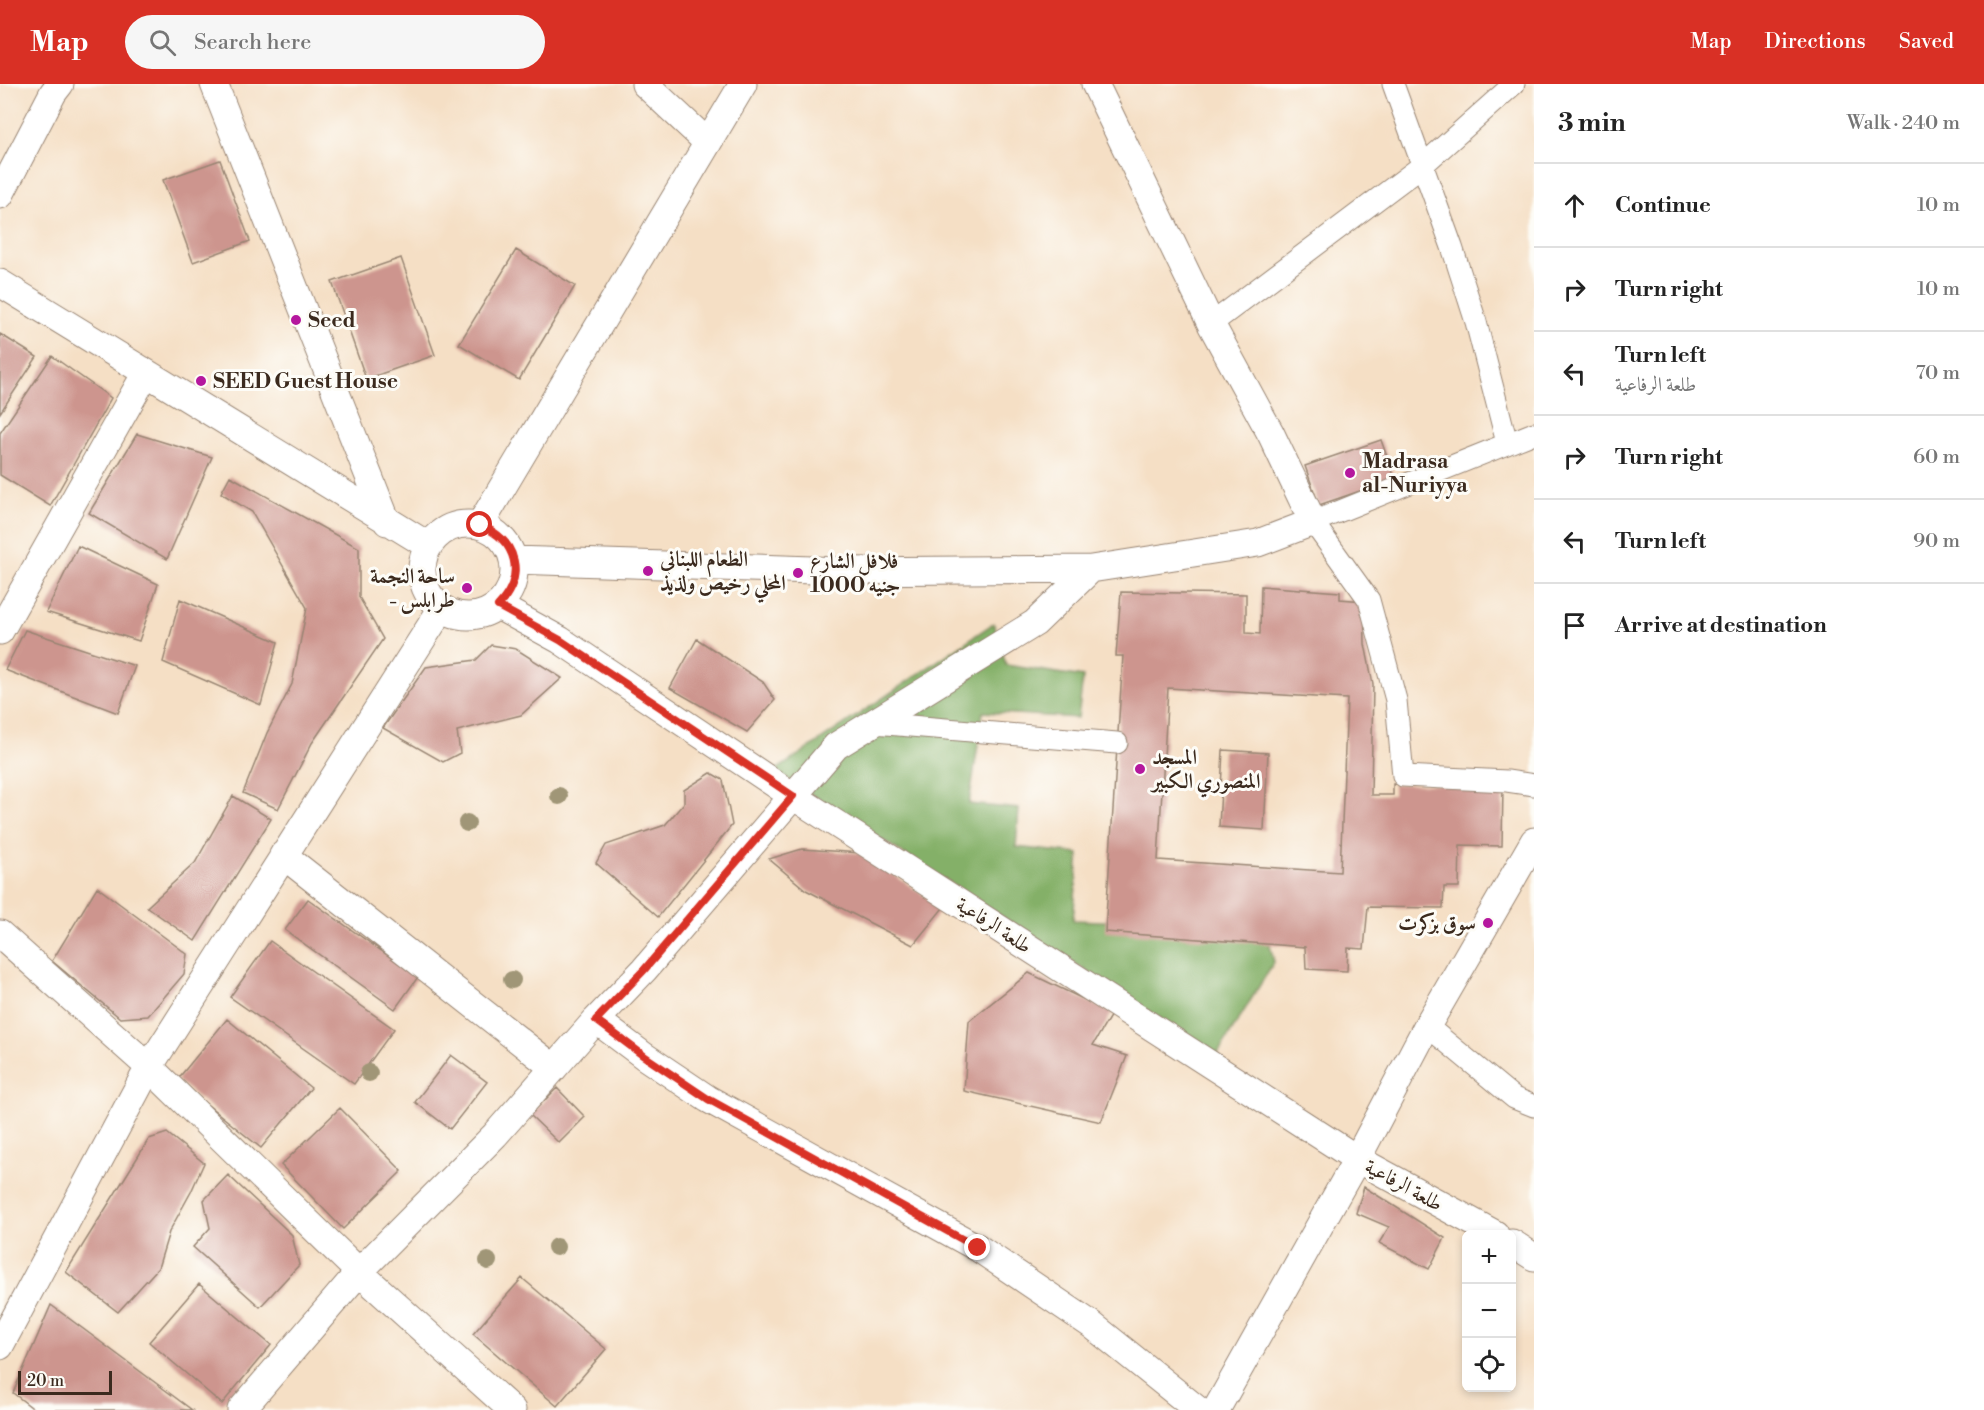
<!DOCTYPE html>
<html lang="en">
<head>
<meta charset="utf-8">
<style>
	:root { --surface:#fff; --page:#f6f6f6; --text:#222; --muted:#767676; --line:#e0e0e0; --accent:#d93025 }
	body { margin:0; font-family:"Libre Bodoni",Amiri,serif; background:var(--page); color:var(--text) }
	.controls { position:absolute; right:18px; bottom:18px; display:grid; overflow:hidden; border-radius:9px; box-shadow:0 3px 9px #0003 }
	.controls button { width:54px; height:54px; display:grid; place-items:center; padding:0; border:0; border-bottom:2px solid var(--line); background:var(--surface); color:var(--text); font:30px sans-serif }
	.scale { position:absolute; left:18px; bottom:15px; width:94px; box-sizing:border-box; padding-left:6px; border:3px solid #3b2a1e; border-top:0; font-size:16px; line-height:21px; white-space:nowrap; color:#3b2a1e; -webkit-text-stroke:4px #fdfcf7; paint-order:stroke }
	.stop { position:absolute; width:18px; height:18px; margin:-14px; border:4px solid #d93025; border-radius:50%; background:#fff }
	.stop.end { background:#d93025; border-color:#fff; box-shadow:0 2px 6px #0008 }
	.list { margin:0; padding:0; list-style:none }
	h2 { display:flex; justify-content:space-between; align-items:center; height:78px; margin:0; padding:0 24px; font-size:26px }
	h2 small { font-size:20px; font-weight:400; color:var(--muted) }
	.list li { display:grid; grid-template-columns:39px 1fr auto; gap:18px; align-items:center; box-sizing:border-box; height:84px; padding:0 24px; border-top:2px solid var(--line) }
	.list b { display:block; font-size:22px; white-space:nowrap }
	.list p { margin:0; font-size:20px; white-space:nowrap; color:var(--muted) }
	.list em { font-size:20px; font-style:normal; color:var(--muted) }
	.icon { flex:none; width:33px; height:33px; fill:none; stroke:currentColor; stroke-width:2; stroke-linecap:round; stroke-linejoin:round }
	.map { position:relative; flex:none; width:1534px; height:1326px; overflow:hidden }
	header { display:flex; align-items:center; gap:36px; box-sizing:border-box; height:84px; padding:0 30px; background:var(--accent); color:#fff }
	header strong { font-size:28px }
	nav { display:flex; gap:33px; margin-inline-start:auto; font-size:21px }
	.search { width:420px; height:54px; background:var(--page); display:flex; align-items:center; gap:15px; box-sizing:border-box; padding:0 21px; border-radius:33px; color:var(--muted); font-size:22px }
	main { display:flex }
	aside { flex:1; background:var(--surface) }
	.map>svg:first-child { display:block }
	.forest { fill:#84b067; stroke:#606d42; stroke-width:1.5 }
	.building { fill:#cd958e; fill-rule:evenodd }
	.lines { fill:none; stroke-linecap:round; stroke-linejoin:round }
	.pedestrian-casing { stroke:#988472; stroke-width:23 }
	.minor-casing { stroke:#988472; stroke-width:29 }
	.pedestrian { stroke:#fff; stroke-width:21 }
	.minor { stroke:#fff; stroke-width:27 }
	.tree { fill:#a09677 }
	.route { stroke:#d93025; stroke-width:8 }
	.poi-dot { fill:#b5179e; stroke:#fdfcf7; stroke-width:2 }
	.labels { text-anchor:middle; stroke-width:6; stroke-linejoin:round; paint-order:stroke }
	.poi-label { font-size:21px; font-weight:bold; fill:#3b2a1e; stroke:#fdfcf7; text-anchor:start }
	.street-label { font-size:21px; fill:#3b2a1e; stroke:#fdfcf7 }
</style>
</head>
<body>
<header>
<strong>Map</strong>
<div class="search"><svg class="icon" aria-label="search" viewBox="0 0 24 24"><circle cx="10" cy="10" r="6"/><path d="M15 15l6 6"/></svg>Search here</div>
<nav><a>Map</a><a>Directions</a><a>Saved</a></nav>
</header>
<main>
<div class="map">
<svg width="1534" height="1326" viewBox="0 0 1534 1326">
	<rect width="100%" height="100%" fill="#fdfcf7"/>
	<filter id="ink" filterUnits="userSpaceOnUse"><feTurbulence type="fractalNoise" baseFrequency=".0167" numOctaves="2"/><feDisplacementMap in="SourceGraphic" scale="12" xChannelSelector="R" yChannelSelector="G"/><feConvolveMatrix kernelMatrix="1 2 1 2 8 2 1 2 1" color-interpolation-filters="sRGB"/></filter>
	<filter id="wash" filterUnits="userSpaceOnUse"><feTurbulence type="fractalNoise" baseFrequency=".008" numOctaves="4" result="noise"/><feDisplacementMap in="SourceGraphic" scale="24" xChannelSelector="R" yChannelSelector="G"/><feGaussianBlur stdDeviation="1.35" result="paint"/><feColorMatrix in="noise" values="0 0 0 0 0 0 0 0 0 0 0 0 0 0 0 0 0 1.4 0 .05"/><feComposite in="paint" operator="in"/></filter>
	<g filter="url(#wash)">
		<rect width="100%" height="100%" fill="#f5dfc5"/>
		<!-- forest -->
		<path class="forest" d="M994 539 1006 581 1083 593 1078 634 983 628 969 720 1019 725 1016 763 1079 770 1073 836 1266 843 1274 878 1217 971 775 687Z"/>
		<g id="blocks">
			<!-- building -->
			<path class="building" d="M220 76 250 157 193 178 163 96Z
				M516 166 575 202 519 296 459 260Z
				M401 174 435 271 366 295 332 198Z
				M0 250 37 273 0 329Z
				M52 272 111 314 50 422 0 391V349Z
				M137 350 212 373 167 475 89 429Z
				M1381 356 1395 395 1319 421 1305 382Z
				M230 392 359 464V513L383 555 312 659 278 725 243 709 267 649 292 600 307 524 252 428 221 409Z
				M78 462 158 500 139 557 46 528Z
				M1261 502 1340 508V515L1364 517 1365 560 1373 600 1371 711H1393V700L1503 702 1502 762 1460 761 1459 803H1444L1443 824 1368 823 1364 865 1348 864 1347 887 1306 885 1305 863 1105 848 1123 572H1116L1121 508 1246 510V549L1260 550ZM1168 604 1347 615 1340 788 1158 776Z
				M180 515 278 558 261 621 163 578Z
				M25 546 135 582 118 629 5 586Z
				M697 555 763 598 775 616 747 648 670 604Z
				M491 561 516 565 562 594 521 631 457 647 460 669 443 678 383 644 426 583 476 576Z
				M1223 666 1268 669 1264 746 1219 743Z
				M711 689 723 696 732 741 658 833 596 779 606 761 665 741 684 719V706Z
				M233 712 271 735 195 857 147 823 195 779Z
				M802 765 861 769 943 824 913 861 806 806 769 775Z
				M97 803 187 870 184 890 148 932 120 934 52 877Z
				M308 815 418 893 395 925 285 846Z
				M270 857 394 945 354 1000 230 913Z
				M1029 889 1112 929 1093 961 1127 972 1101 1038 964 1007 969 937Z
				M227 935 311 1004 261 1064 177 996Z
				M451 971 487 998 450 1045 415 1018Z
				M557 1004 585 1033 559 1059 530 1031Z
				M340 1024 402 1087 343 1145 281 1081Z
				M167 1049 204 1079 191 1108 169 1148 158 1184 118 1228 66 1188 149 1055Z
				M228 1091 292 1151 299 1181 260 1223 193 1163 210 1144 204 1116Z
				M1364 1103 1445 1154 1429 1185 1379 1159 1389 1143 1356 1129Z
				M522 1194 606 1265 557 1322 473 1250Z
				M199 1200 271 1261 222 1320 149 1258Z
				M51 1221 192 1326H35L13 1309Z"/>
		</g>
	</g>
	<g filter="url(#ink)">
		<use href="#blocks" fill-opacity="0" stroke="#988472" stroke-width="1.5"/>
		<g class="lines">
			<!-- pedestrian casing -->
			<g class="pedestrian-casing">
				<path id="pedestrian" d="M1393 0 1452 163 1476 238 1507 359
					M1211 240 1423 81 1514 0
					M1534 349 1313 438 1369 516 1396 616 1403 692 1507 697 1534 701
					M874 639 1117 659
					M1427 942 1514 1014 1534 1022"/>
			</g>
			<!-- minor casing -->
			<g class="minor-casing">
				<path id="minor" d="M214 0 387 438
					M645 0 708 59
					M0 111 53 9 60 0
					M0 199 429 462
					M422 486a46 46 0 1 1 92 0a46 46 0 1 1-92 0Z
					M480 441 743 0
					M514 476 842 487 1091 485 1258 459 1313 438 1271 350 1211 240 1095 0
					M498 522 560 556 793 712 1357 1075 1495 1150
					M0 547 146 289
					M283 771 554 984
					M0 850 149 983 359 1188 512 1326
					M596 936 644 972 708 1015 978 1164 1092 1241 1198 1326
					M1512 1159 1534 1173
					M0 1262 149 983 442 524
					M241 1326 359 1188 495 1051 596 936 644 886 836 662 1035 539 1091 485
					M1216 1326 1357 1075 1427 942 1534 757"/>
			</g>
			<!-- pedestrian -->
			<use href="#pedestrian" class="pedestrian"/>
			<!-- minor -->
			<use href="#minor" class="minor"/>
		</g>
		<!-- trees -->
		<g class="tree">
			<circle cx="559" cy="712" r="9"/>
			<circle cx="467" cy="739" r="9"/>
			<circle cx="512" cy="896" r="9"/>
			<circle cx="369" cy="989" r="9"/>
			<circle cx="556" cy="1163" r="9"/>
			<circle cx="488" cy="1177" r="9"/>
		</g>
	</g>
	<g class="lines" filter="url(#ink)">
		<!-- route -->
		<path class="route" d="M480 441C518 457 526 492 498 522L560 556 793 712 644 886 596 936 644 972 708 1015 978 1164"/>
	</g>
	<!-- markers -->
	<g class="poi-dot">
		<circle cx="296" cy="236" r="6"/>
		<circle cx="201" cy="297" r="6"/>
		<circle cx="1350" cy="389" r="6"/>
		<circle cx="648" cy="487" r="6"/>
		<circle cx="798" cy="489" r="6"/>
		<circle cx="467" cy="504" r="6"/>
		<circle cx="1140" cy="685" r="6"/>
		<circle cx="1488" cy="839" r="6"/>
	</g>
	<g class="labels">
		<!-- poi labels -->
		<g class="poi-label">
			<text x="308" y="243">Seed</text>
			<text x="213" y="304">SEED Guest House</text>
			<text x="1362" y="384">Madrasa<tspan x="1362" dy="24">al-Nuriyya</tspan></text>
			<text x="660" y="482">الطعام اللبناني<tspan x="660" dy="24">المحلي رخيص ولذيذ</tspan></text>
			<text x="810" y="484">فلافل الشارع<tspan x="810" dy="24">1000 جنيه</tspan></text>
			<text x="455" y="499" text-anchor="end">ساحة النجمة<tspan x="455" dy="24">- طرابلس</tspan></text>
			<text x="1152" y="680">المسجد<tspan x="1152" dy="24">المنصوري الكبير</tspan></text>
			<text x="1476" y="846" text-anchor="end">سوق بزكرت</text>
		</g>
		<!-- street labels -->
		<g class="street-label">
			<text transform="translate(994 841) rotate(33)" y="7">طلعة الرفاعية</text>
			<text transform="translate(1404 1101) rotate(29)" y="7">طلعة الرفاعية</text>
		</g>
	</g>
</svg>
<div class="controls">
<button>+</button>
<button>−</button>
<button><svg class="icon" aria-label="locate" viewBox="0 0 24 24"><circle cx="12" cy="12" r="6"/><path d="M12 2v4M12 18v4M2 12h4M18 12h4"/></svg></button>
</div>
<div class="scale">20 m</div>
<div class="stop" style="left:480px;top:441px"></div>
<div class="stop end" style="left:978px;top:1164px"></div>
</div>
<aside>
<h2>3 min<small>Walk · 240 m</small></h2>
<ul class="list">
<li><svg class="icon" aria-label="ahead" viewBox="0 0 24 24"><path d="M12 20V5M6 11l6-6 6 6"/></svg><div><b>Continue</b></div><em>10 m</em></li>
<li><svg class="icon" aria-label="right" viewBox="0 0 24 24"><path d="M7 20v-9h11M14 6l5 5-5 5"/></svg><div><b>Turn right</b></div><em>10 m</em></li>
<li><svg class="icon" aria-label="left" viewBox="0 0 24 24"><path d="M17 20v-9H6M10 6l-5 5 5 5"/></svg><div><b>Turn left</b><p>طلعة الرفاعية</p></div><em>70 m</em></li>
<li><svg class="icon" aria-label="right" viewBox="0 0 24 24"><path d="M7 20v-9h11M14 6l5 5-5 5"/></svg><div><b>Turn right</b></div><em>60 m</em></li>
<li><svg class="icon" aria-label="left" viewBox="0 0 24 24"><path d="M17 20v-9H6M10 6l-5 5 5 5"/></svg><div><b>Turn left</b></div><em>90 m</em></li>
<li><svg class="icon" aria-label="arrive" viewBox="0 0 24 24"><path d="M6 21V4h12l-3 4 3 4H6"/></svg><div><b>Arrive at destination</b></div></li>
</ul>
</aside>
</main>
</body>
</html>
